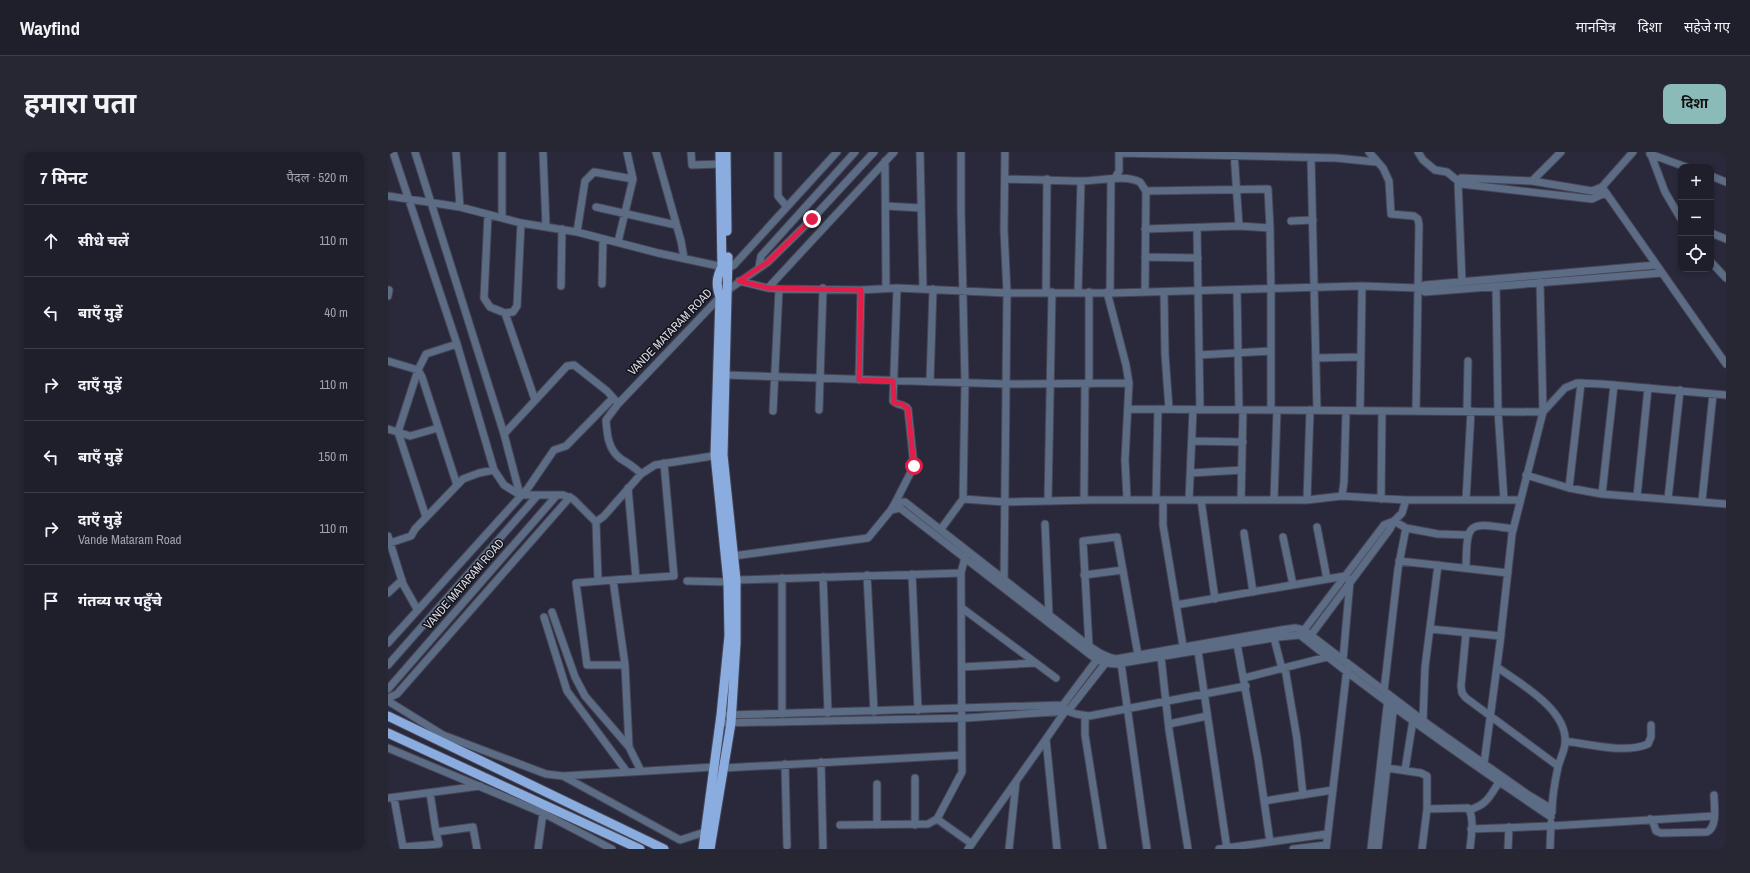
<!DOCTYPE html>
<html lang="hi">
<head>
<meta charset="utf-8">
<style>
	:root { --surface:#1f1f2c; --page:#272734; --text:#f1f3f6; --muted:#a1a2a9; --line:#3c3d48; --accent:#8bbbb9 }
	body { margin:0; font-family:"Archivo Narrow","Noto Sans Devanagari",sans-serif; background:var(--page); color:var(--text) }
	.controls { position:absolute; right:12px; top:12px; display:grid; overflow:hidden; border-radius:8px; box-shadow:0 2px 6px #0003 }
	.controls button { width:36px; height:36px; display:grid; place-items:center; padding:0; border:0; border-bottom:1px solid var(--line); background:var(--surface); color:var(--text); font:20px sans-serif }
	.stop { position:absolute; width:12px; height:12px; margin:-9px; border:3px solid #e11d48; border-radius:50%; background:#fff }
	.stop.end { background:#e11d48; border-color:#fff; box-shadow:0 1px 4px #0008 }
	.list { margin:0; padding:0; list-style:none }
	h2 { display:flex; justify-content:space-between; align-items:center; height:52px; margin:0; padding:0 16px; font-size:17px }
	h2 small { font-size:13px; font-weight:400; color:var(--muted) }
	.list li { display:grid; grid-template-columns:26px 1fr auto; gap:12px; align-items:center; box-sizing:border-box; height:72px; padding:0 16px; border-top:1px solid var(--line) }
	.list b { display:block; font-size:15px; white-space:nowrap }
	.list p { margin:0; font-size:13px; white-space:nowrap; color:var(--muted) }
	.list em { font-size:13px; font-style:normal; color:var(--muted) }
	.icon { flex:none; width:22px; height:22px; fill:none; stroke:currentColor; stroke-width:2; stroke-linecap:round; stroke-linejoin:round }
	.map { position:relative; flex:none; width:1338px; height:697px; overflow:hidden; border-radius:8px }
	header { display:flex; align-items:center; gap:24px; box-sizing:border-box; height:56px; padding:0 20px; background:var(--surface); border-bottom:1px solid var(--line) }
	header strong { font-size:19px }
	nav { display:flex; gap:22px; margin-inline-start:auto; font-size:14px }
	.intro { display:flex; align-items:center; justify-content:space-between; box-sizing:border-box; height:96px; padding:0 24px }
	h1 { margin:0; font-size:28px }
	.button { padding:10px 18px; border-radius:8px; background:var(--accent); color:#111; font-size:14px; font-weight:700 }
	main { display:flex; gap:24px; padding:0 24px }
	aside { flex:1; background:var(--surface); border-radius:8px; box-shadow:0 2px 6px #0003 }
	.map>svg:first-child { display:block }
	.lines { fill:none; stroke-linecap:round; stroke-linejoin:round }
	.minor-casing { stroke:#454556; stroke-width:9 }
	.major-casing { stroke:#454556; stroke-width:11 }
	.minor { stroke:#5c6c84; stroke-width:7 }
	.major { stroke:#8aacde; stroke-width:9 }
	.route { stroke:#e11d48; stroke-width:5 }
	.labels { text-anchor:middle; stroke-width:3; stroke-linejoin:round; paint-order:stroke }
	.street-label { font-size:12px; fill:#dadae6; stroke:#13131b }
</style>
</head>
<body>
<header>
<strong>Wayfind</strong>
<nav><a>मानचित्र</a><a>दिशा</a><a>सहेजे गए</a></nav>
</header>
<div class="intro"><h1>हमारा पता</h1><a class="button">दिशा</a></div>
<main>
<aside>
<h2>7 मिनट<small>पैदल · 520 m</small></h2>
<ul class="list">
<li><svg class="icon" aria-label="ahead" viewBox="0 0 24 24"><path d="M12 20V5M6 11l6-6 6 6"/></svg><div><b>सीधे चलें</b></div><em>110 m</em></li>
<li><svg class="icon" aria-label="left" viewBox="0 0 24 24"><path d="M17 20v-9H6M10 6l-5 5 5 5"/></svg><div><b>बाएँ मुड़ें</b></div><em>40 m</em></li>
<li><svg class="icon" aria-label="right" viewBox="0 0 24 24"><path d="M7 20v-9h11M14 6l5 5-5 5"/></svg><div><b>दाएँ मुड़ें</b></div><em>110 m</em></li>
<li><svg class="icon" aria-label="left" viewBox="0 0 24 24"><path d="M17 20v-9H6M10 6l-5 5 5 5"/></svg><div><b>बाएँ मुड़ें</b></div><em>150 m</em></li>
<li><svg class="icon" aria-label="right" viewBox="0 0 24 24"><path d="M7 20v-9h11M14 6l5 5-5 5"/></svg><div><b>दाएँ मुड़ें</b><p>Vande Mataram Road</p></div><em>110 m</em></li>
<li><svg class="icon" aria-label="arrive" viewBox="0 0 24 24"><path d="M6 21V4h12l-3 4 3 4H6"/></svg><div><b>गंतव्य पर पहुँचे</b></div></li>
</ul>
</aside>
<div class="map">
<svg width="1338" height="697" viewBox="0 0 1338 697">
	<rect width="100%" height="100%" fill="#29293b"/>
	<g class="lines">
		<!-- minor casing -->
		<g class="minor-casing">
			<path id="minor" d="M5 0 69 192
				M27 0 116 282 132 343
				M68 0 72 55
				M114 0V66
				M155 0 158 74
				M268 0 293 89 296 106
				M303 0 304 13 332 12
				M390 0V44L399 55
				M532 0 535 136
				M573 0V58L577 231 575 347 617 350 703 348H919L954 344 1018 348H1131
				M846 0 851 74
				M981 0 995 16 1001 29 1003 62 1026 64 1030 67 1031 73 1028 259
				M1030 0 1035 8 1047 18 1059 20 1070 29 1074 130
				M1245 0 1214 35 1338 212
				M1262 0 1277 40 1293 67
				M731 1 948 6 988 10
				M1262 2 1298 15
				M923 6 929 258
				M497 9 498 136
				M1323 24 1338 30
				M727 26 731 19V0
				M617 27C643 27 669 29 694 29 712 29 737 22 752 30L758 39 757 139
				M1144 29 1173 0
				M1214 35 1204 39 1144 29 1073 26 1070 29 1073 32 1204 47 1217 41
				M758 39 880 37 882 76
				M0 44 72 55 133 71 189 80 270 101 340 116 346 113 449 0
				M498 54 533 56
				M208 55 288 73
				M100 63 96 146 102 155 117 161
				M903 69 925 68
				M133 71 129 154 125 160 117 161 147 248
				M809 76 812 258
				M757 77 851 74 882 76 883 137V258
				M189 80 197 29 206 20 245 27
				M1323 81 1338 87
				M230 90 245 27 239 0
				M757 105 810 106
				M1323 110 1338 126
				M371 115 373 104 467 0
				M351 129 380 136 391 137 473 138 509 136 619 141H725L974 134 1030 136 1037 133 1268 113
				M214 132 215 87
				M173 134 174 77
				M1108 134 1110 259 1116 348
				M380 136 506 0
				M1030 136 1037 140 1273 121
				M340 138 380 110 424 67 486 0
				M849 138 851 258
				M658 140 659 27
				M690 140 693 29
				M719 140 738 213 741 231 737 308 739 347
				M776 140 777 202 781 257
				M722 141 723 28
				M0 144 1 138
				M811 203 883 199
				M928 206 973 205
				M0 209 30 218 34 225 69 333
				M337 223 618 232 741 231
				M471 228 473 138
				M542 230 545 137
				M701 232V140
				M740 257 1155 260 1152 130
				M431 258 435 136
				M385 259 391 137
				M972 259 974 134
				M1079 259 1080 209
				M0 277 10 280 30 218 38 202 69 192 106 318
				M10 280 38 365
				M10 280 22 284 50 276
				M116 282 179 214 186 213 219 239 228 249
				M804 289 855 290
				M803 321 854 318
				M253 322C247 315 241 312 233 307 220 298 219 282 218 268L230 252 332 145
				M1138 323 1181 336 1214 342 1338 352
				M240 336 248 426
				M1181 336 1193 231
				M1214 342 1226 233
				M954 344 956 330 958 259
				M1249 344 1260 236
				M993 347 994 259
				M1280 347 1292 238
				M660 348 664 140
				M696 348 697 232
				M768 348 770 257
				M775 348V373L795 494
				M801 348 805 258
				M813 348 827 447
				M853 348 855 258
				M886 348 889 258
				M919 348 922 258
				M1078 348 1083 259
				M1314 349 1325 242
				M507 351 526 314 520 257C516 251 509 254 505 249L509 136
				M503 358 512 356 709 508 718 511 728 512 891 485 912 483C993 548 1078 608 1163 665
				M208 370 216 364 253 322 267 313 331 303
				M657 372 661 463
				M929 375 939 427
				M1018 376 1050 382 1080 383
				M553 377 575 347
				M856 381 865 440
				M0 384 15 432 29 457
				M895 385 905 433
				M2 391 23 384 27 377 75 327 91 321 106 318 116 333 132 343H175L185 347 208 370 210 429
				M345 404 480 386 503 358 507 351 517 350 701 494C710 500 717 505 728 507L893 478 907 476 916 478 1041 573 1139 642 1164 657
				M1011 409 1120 421
				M1078 416C1079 369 1079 370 1125 377
				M524 422 530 558
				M479 423 486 560
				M696 423 735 418
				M435 425 440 561
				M225 428 188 431 199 513H237
				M348 428 573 421
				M299 429 340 430
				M616 430 619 141 616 78 617 0
				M0 441 14 428
				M788 453 957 424 962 429 955 508
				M574 456 668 526
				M164 460 187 525 197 544 241 595
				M156 465 179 539 239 620
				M1042 477 1113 484
				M1078 481 1073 534 1074 541 1078 546 1170 614
				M913 482 996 373 1006 369 1018 376 1010 417 996 539
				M886 486 894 517
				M920 487 1002 377 1006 369 1014 361 1018 348
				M0 491 140 336 166 298 178 294 225 246
				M849 492 870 607 882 690
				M701 494 695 389 729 385 750 503
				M810 499 839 697
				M773 505 781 578 800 697
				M733 511 759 697
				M0 513 149 344
				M574 515 647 511
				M1109 515C1131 531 1181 558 1177 592 1176 600 1172 607 1170 615 1167 629 1164 646 1164 660
				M897 516 909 587 915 643
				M856 526 939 505
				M0 537 169 343
				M0 546 9 542 182 345
				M0 549 55 583 158 622 175 624 292 688 317 680
				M679 559 688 562 701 564 858 534
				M394 562V426
				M339 563 675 553 711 505
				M697 564V583L715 697
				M1035 568 1037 515 1050 413
				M332 571 578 566 679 559 683 555 720 508
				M781 572 819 564
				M1177 589C1200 592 1238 602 1260 592L1263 585V573
				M0 596 155 661 224 697
				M433 610 435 696
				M397 612 399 694
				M1096 612 1112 491 1124 382 1155 260 1177 236 1189 231 1214 232 1338 243
				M336 616 574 603
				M999 616 1033 621 1039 624V657L1080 656C1087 666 1083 685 1082 697
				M1017 618 1025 568
				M253 619 241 595 237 513 225 428 286 424 276 311
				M175 624 326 615
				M527 626V673
				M489 632V673
				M42 641 48 680 85 675 89 697
				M0 646 92 634
				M6 646 15 695 51 692 48 680
				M876 649 945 638
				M1081 658C1099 653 1102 644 1111 630
				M549 667 584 692
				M1262 667 1265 670 1268 679 1273 681 1319 680C1330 675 1326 653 1326 643
				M452 673 540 672 549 667 574 620 573 421 577 405 580 402
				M1083 677 1163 674 1326 664
				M150 697 155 661
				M580 697 658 587
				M621 697 628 630
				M669 697 658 587 678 558
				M831 697 939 682
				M905 697 938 693
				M938 697 959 516
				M983 697 1000 546
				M990 697 1006 551
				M1034 697 1039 657
				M1120 697 1121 675
				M1162 697 1163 671"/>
		</g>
		<!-- major casing -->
		<g class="major-casing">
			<path id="major" d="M338 0 339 79
				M0 564 276 697
				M0 581 252 697
				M315 697 333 563 341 484 340 430 327 303 332 145C328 134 328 126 334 115L332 0
				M322 697 343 571 348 491V428L335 303 340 105"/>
		</g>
		<!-- minor -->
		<use href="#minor" class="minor"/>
		<!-- major -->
		<use href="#major" class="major"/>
	</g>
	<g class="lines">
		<!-- route -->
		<path class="route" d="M424 67 380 110 351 129 380 136 473 138 471 228 505 229 506 251 514 252 520 257 526 314"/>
	</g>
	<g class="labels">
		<!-- street labels -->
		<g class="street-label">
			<text transform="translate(282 180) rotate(-46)" y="4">VANDE MATARAM ROAD</text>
			<text transform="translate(76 432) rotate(-49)" y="4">VANDE MATARAM ROAD</text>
		</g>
	</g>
</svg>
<div class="controls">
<button>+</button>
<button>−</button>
<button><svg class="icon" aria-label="locate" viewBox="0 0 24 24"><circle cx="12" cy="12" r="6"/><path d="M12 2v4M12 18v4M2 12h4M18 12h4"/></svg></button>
</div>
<div class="stop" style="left:526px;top:314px"></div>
<div class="stop end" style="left:424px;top:67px"></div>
</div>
</main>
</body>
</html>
